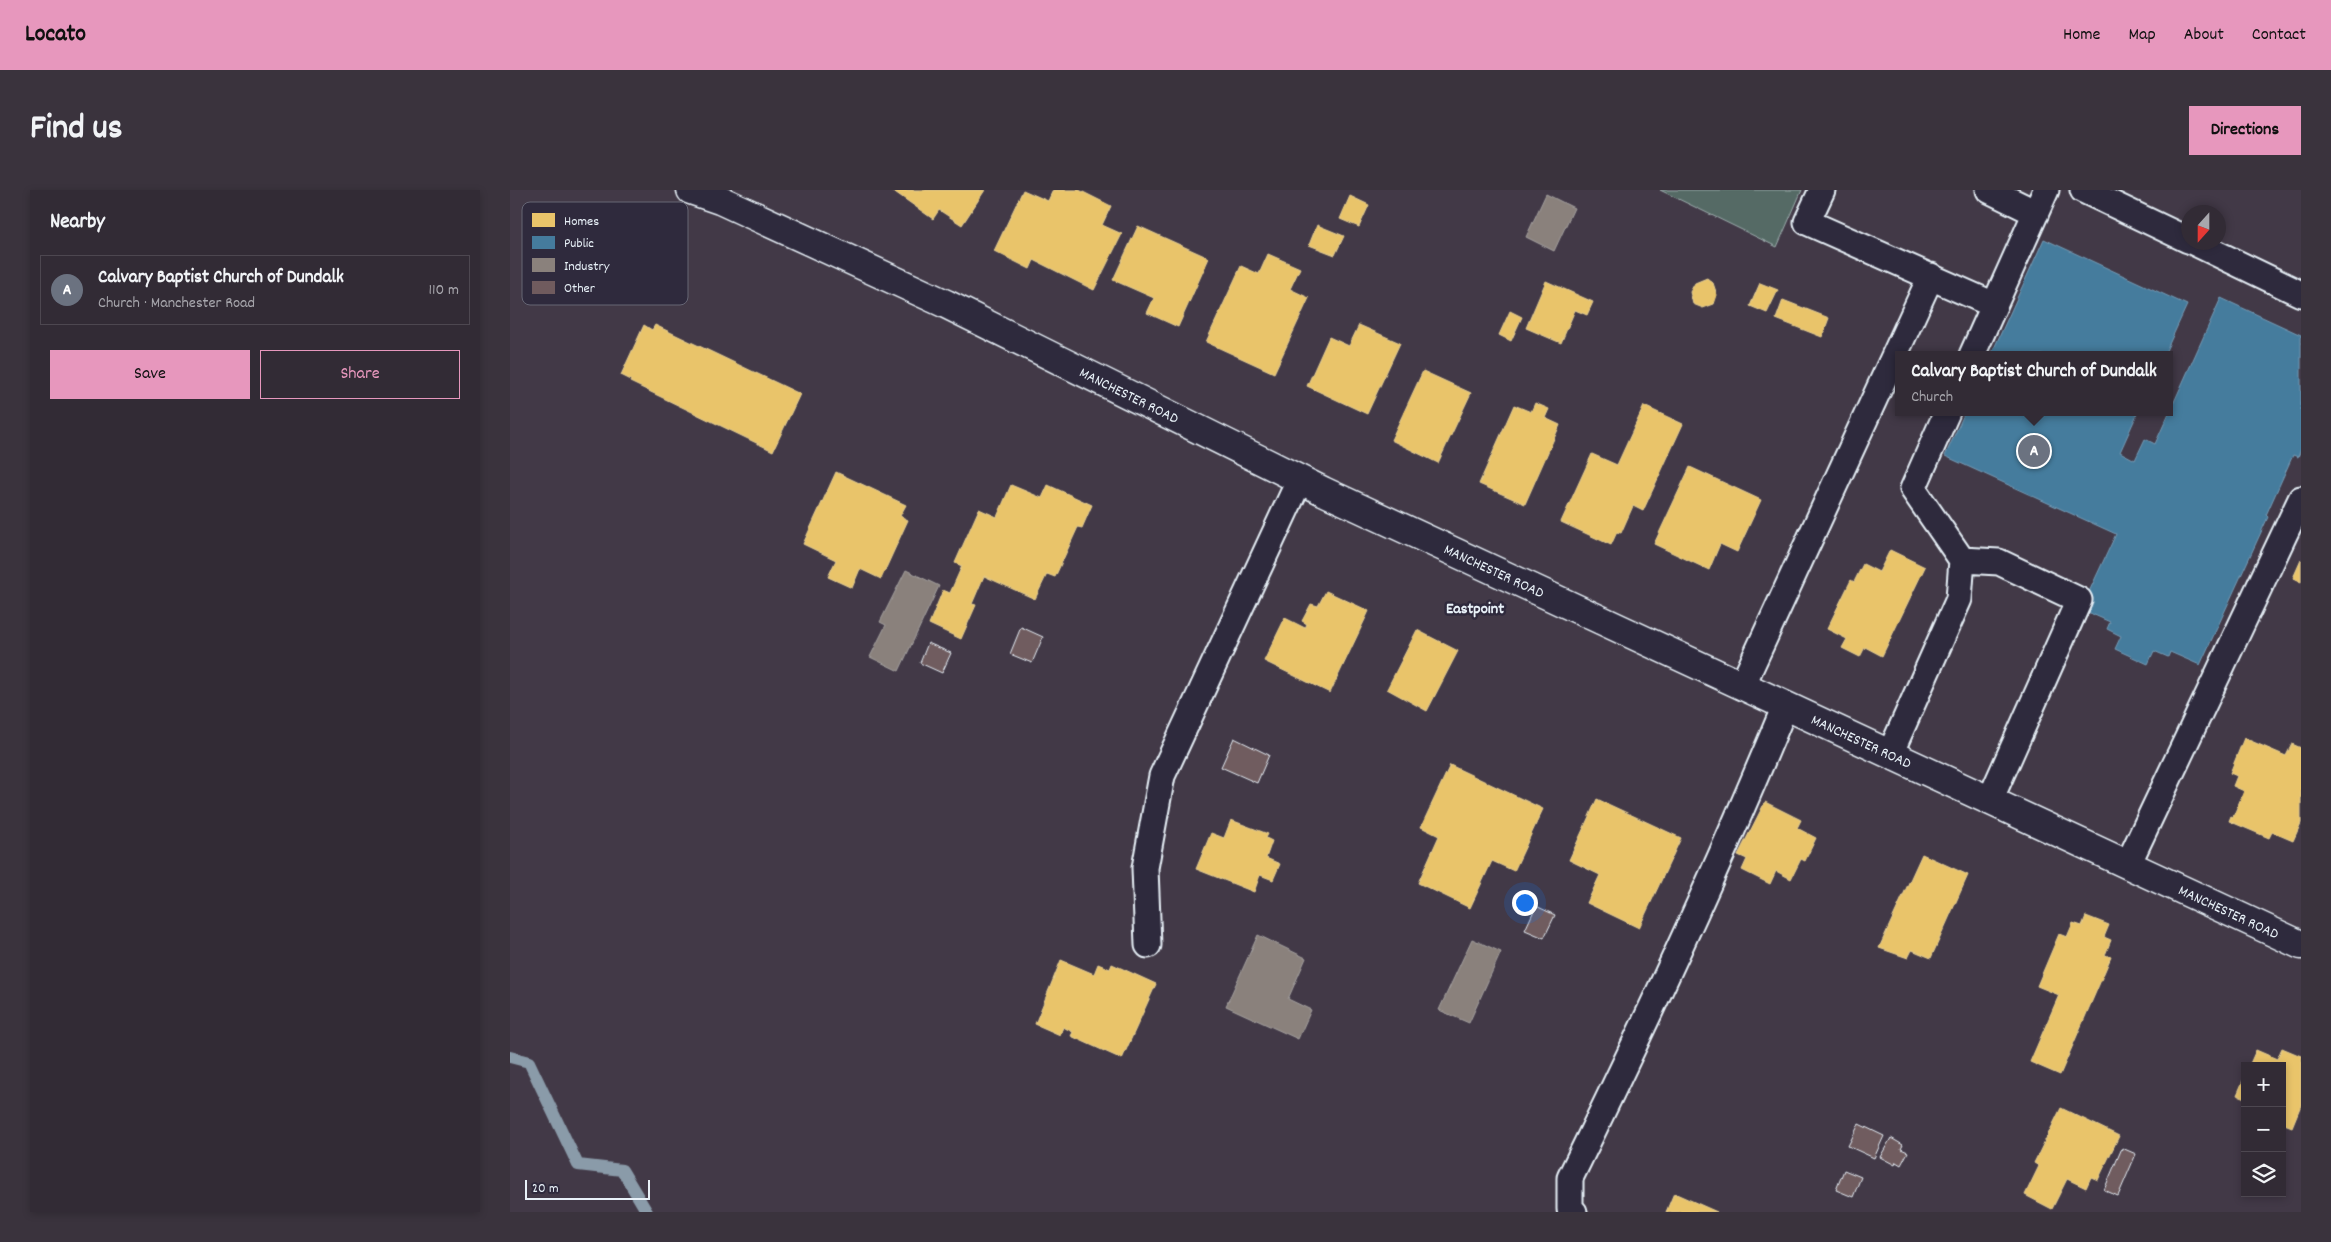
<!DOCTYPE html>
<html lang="en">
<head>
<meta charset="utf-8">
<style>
	:root { --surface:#322b35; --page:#3a333d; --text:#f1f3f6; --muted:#a8a7ad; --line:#4d4750; --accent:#e797bd }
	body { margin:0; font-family:Dekko,sans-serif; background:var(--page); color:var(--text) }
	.controls { position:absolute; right:15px; bottom:15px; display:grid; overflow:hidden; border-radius:0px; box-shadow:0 2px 8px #0003 }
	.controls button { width:45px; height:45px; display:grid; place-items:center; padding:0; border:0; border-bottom:1px solid var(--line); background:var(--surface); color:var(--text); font:25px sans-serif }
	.compass { position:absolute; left:1671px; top:15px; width:45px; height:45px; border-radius:50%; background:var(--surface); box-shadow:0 2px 8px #0003; rotate:201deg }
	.scale { position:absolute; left:15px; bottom:12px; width:125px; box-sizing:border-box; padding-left:5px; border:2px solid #e8f1f8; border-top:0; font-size:14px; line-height:18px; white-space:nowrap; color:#e8f1f8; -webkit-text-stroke:4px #2f2a3d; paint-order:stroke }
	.you { position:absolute; left:1014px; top:712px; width:18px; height:18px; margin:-12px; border:4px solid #fff; border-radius:50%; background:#1a73e8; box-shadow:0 0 0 8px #1a73e833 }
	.badge { display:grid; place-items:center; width:32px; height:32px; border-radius:50%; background:var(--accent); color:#fff; font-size:16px; font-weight:700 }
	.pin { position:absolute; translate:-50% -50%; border:2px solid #fff; box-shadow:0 1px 5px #0006 }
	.popup { position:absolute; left:1385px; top:161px; width:278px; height:65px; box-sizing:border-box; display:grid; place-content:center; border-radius:0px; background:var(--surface); filter:drop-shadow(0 1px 4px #0005); font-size:16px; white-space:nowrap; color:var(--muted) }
	.popup b { font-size:19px; color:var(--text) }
	.popup::after { content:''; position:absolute; left:50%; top:100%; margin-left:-10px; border:10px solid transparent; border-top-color:var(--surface) }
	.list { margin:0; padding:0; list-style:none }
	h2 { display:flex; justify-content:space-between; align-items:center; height:65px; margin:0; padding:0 20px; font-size:21px }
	h2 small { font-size:16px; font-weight:400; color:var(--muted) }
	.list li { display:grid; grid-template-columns:32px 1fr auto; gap:15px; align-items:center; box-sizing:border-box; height:70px; margin:0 10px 10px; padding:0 10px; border:1px solid var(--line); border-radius:0px }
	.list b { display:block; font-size:19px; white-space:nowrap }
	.list p { margin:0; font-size:16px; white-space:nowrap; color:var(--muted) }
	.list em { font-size:16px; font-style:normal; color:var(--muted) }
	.actions { display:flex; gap:10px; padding:15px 20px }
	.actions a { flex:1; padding:11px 0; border:1px solid var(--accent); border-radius:0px; text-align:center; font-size:18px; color:var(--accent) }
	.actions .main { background:var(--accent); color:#111 }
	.icon { flex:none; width:28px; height:28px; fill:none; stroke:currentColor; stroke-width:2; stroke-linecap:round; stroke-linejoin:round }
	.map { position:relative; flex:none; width:1791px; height:1022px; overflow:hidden; border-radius:0px }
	header { display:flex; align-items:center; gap:30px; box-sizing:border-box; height:70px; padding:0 25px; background:var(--accent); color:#111 }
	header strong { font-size:24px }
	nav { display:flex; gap:28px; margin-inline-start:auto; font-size:18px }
	.intro { display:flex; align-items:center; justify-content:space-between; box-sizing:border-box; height:120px; padding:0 30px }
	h1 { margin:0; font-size:35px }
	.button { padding:12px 22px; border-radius:0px; background:var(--accent); color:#111; font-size:18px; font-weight:700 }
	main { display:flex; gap:30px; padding:0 30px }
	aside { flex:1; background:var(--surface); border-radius:0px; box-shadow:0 2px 8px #0003 }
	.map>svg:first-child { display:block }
	.green { fill:#546a65; stroke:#9eaeae }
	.homes { fill:#e9c46a; stroke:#e9d295 }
	.public { fill:#457b9d; stroke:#769eb8 }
	.industry { fill:#8a817c; stroke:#a6a3a1 }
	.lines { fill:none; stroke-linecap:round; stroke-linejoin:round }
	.stream { stroke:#8a9ba9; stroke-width:12 }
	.building { fill:#705b5e; stroke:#e8f1f8 }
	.service-casing { stroke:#e8f1f8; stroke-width:29 }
	.minor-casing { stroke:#e8f1f8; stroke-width:31 }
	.service { stroke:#2f2a3d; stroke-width:25 }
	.minor { stroke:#2f2a3d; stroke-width:28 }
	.labels { text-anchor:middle; stroke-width:5; stroke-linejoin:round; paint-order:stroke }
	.street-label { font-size:15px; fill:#e8f1f8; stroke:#2f2a3d }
	.neighbourhood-label { font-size:16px; font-weight:bold; fill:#e8f1f8; stroke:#2f2a3d }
	.key { fill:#2f2a3d; stroke:#666675; stroke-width:1 }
	.key-label { font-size:14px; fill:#e8f1f8 }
</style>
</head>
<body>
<header>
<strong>Locato</strong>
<nav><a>Home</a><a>Map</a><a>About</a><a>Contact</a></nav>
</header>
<div class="intro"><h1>Find us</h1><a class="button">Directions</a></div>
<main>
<aside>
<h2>Nearby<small></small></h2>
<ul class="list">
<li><span class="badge" style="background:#6b7280">A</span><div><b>Calvary Baptist Church of Dundalk</b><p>Church · Manchester Road</p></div><em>110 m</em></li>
</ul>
<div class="actions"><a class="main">Save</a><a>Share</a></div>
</aside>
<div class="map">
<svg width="1791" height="1022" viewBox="0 0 1791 1022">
	<rect width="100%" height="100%" fill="#423947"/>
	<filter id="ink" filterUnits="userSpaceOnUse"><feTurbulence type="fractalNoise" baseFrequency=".02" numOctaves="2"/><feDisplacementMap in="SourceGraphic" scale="10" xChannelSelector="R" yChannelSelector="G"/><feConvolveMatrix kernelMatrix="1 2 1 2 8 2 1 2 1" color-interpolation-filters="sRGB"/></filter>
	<g filter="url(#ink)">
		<!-- green -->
		<path class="green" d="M1150 0H1292L1267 57Z"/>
		<!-- homes -->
		<path class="homes" d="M382 0H475L452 35 429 20 423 29Z
			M513 0 538 11 543 0H569L601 16 592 35 612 44 584 100 524 70 520 79 484 61Z
			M840 6 859 15 849 37 830 29Z
			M51 16 104 40 85 82 70 76 59 98 22 82Z
			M807 35 834 46 825 65 799 55Z
			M628 36 699 68 668 137 637 123 644 108 603 90Z
			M758 64 790 78 780 99 799 108 764 183 696 152 731 76 749 84Z
			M1197 88 1203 93 1207 105 1204 114 1193 118 1183 114 1180 102 1185 93Z
			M1036 91 1083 112 1077 125 1065 120 1051 153 1016 138Z
			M1250 93 1268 100 1257 123 1240 116Z
			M1273 110 1319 128 1312 147 1266 129Z
			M1000 121 1012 127 1001 151 989 145Z
			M134 135 142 140 145 135 290 204 263 261 120 192 121 190 111 185Z
			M849 135 890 153 857 224 797 196 819 147 839 156Z
			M913 181 961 203 928 273 881 250Z
			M1025 213 1039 219 1035 228 1050 235 1015 314 969 294 1004 215 1021 222Z
			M1134 216 1173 234 1133 321 1123 316 1111 343 1107 342 1101 355 1051 332 1082 264 1107 275Z
			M1180 277 1251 310 1227 362 1210 354 1199 380 1144 354Z
			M326 282 396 315 390 326 398 330 371 389 350 379 342 398 318 387 326 370 293 354Z
			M501 295 532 308 538 295 582 315 572 338 568 337 545 387 537 384 525 409 474 386 462 414 466 415 451 449 419 434 433 400 440 403 452 376 445 373 469 319 487 327Z
			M1380 360 1415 377 1372 466 1355 457 1350 467 1332 458 1337 449 1317 439 1341 390 1344 392 1353 374 1369 382Z
			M1791 370V392L1783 388Z
			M816 401 859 421 820 503 754 471 775 428 795 438 797 434 792 431 801 414 808 416Z
			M907 440 948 461 917 521 877 499Z
			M1734 548 1776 566 1782 554 1791 558V633L1783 651 1762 642 1759 648 1719 631 1721 626 1723 627 1734 601 1723 596 1727 586 1720 583Z
			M940 575 1033 619 1004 681 982 671 960 718 908 693 929 646 911 637Z
			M1087 609 1171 648 1129 738 1077 713 1090 685 1059 670Z
			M1255 612 1291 630 1287 638 1306 648 1295 671 1291 669 1281 689 1266 681 1260 694 1232 680 1237 669 1228 665Z
			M721 630 758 644 756 648 762 651 756 668 770 674 763 690 750 685 744 702 686 679 701 643 714 648Z
			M1412 664 1458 685 1421 768 1402 760 1398 768 1369 758Z
			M1576 726 1599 735 1594 747 1601 750 1595 765 1601 767 1550 885 1520 872 1549 805 1527 796 1549 744 1557 747 1563 733 1572 736Z
			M551 770 584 784 588 774 600 779 602 774 646 794 612 869 561 846 563 842 553 837 550 845 525 834Z
			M1772 858 1791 866V915L1782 937 1772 933V876H1739L1746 860 1767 869Z
			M1735 886V908L1727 905Z
			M1551 918 1609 946 1588 990 1581 987 1576 998 1557 989 1542 1019 1515 1005 1529 976 1524 973Z
			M1164 1003 1207 1022H1156Z"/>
		<!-- public -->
		<path class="public" d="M1534 49 1677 115 1654 165H1481Z
			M1711 108 1791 145V259L1788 267 1783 265 1756 325 1758 327 1690 475 1660 462 1658 467 1644 461 1638 474 1605 459 1611 446 1597 439 1600 432 1571 419 1606 344 1435 266 1455 222H1628L1610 262 1625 270 1635 249 1645 254Z"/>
		<!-- industry -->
		<path class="industry" d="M1036 4 1064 18 1044 61 1016 47Z
			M396 380 429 396 389 481 360 467 376 435 370 432Z
			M748 745 796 768 778 809 801 820 788 849 716 816Z
			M962 749 991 762 959 833 929 820Z"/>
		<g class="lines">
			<!-- stream -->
			<path class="stream" d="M0 867 19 872 68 975 112 980 137 1022"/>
		</g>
		<!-- building -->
		<path class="building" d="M511 437 533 447 522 473 500 464Z
			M418 453 441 463 432 483 410 473Z
			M724 548 759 565 747 593 711 577Z
			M1026 716 1045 725 1034 748 1015 740Z
			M1349 934 1374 946 1364 968 1338 956Z
			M1381 948 1393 955 1391 959 1398 962 1391 975 1386 972 1385 975 1370 967Z
			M1612 958 1626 964 1608 1006 1594 1000Z
			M1334 980 1351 987 1343 1007 1326 1000Z"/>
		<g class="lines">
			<!-- service casing -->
			<g class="service-casing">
				<path id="service" d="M1312 0 1297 32 1484 115
					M1479 0 1526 23
					M1573 0 1678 50
					M1683 52 1791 104
					M1462 165 1536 0
					M1452 370 1489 372 1569 410 1480 610
					M1232 496 1421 86
					M1380 564 1449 409 1452 370 1403 299 1437 222
					M1618 674 1791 309
					M638 755 635 678 652 586 790 289
					M1064 1022 1060 1019V988C1136 833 1209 676 1275 516"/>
			</g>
			<!-- minor casing -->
			<g class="minor-casing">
				<g id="minor">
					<path id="s1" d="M181 0 210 10 436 114 813 301 1791 755"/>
				</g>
			</g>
			<!-- service -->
			<use href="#service" class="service"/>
			<!-- minor -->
			<use href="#minor" class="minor"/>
		</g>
	</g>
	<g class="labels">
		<!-- street labels -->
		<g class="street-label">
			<text dy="5" stroke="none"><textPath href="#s1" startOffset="484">MANCHESTER ROAD</textPath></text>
			<text dy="5" stroke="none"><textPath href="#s1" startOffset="889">MANCHESTER ROAD</textPath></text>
			<text dy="5" stroke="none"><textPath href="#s1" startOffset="1294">MANCHESTER ROAD</textPath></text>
			<text dy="5" stroke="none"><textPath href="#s1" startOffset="1699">MANCHESTER ROAD</textPath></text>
		</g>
		<!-- neighbourhood labels -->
		<g class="neighbourhood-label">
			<text x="965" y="423">Eastpoint</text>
		</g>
	</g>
	<!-- legend -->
	<rect x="12" y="12" width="166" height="103" rx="8" class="key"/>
	<rect x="22" y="23" width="23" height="14" fill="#e9c46a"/>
	<rect x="22" y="46" width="23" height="13" fill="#457b9d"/>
	<rect x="22" y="68" width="23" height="14" fill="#8a817c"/>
	<rect x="22" y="91" width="23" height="13" fill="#705b5e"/>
	<g class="key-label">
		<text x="54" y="35">Homes</text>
		<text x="54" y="57">Public</text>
		<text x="54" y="80">Industry</text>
		<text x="54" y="102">Other</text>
	</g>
</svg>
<div class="controls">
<button>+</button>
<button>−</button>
<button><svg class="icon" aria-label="layers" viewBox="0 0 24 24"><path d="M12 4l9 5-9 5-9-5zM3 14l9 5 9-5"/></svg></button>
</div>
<svg class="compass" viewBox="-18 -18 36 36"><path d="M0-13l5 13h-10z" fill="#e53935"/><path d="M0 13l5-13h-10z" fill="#a8a7ad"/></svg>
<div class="scale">20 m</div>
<div class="you"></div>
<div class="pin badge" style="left:1524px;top:261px;background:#6b7280">A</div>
<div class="popup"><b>Calvary Baptist Church of Dundalk</b>Church</div>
</div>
</main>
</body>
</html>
